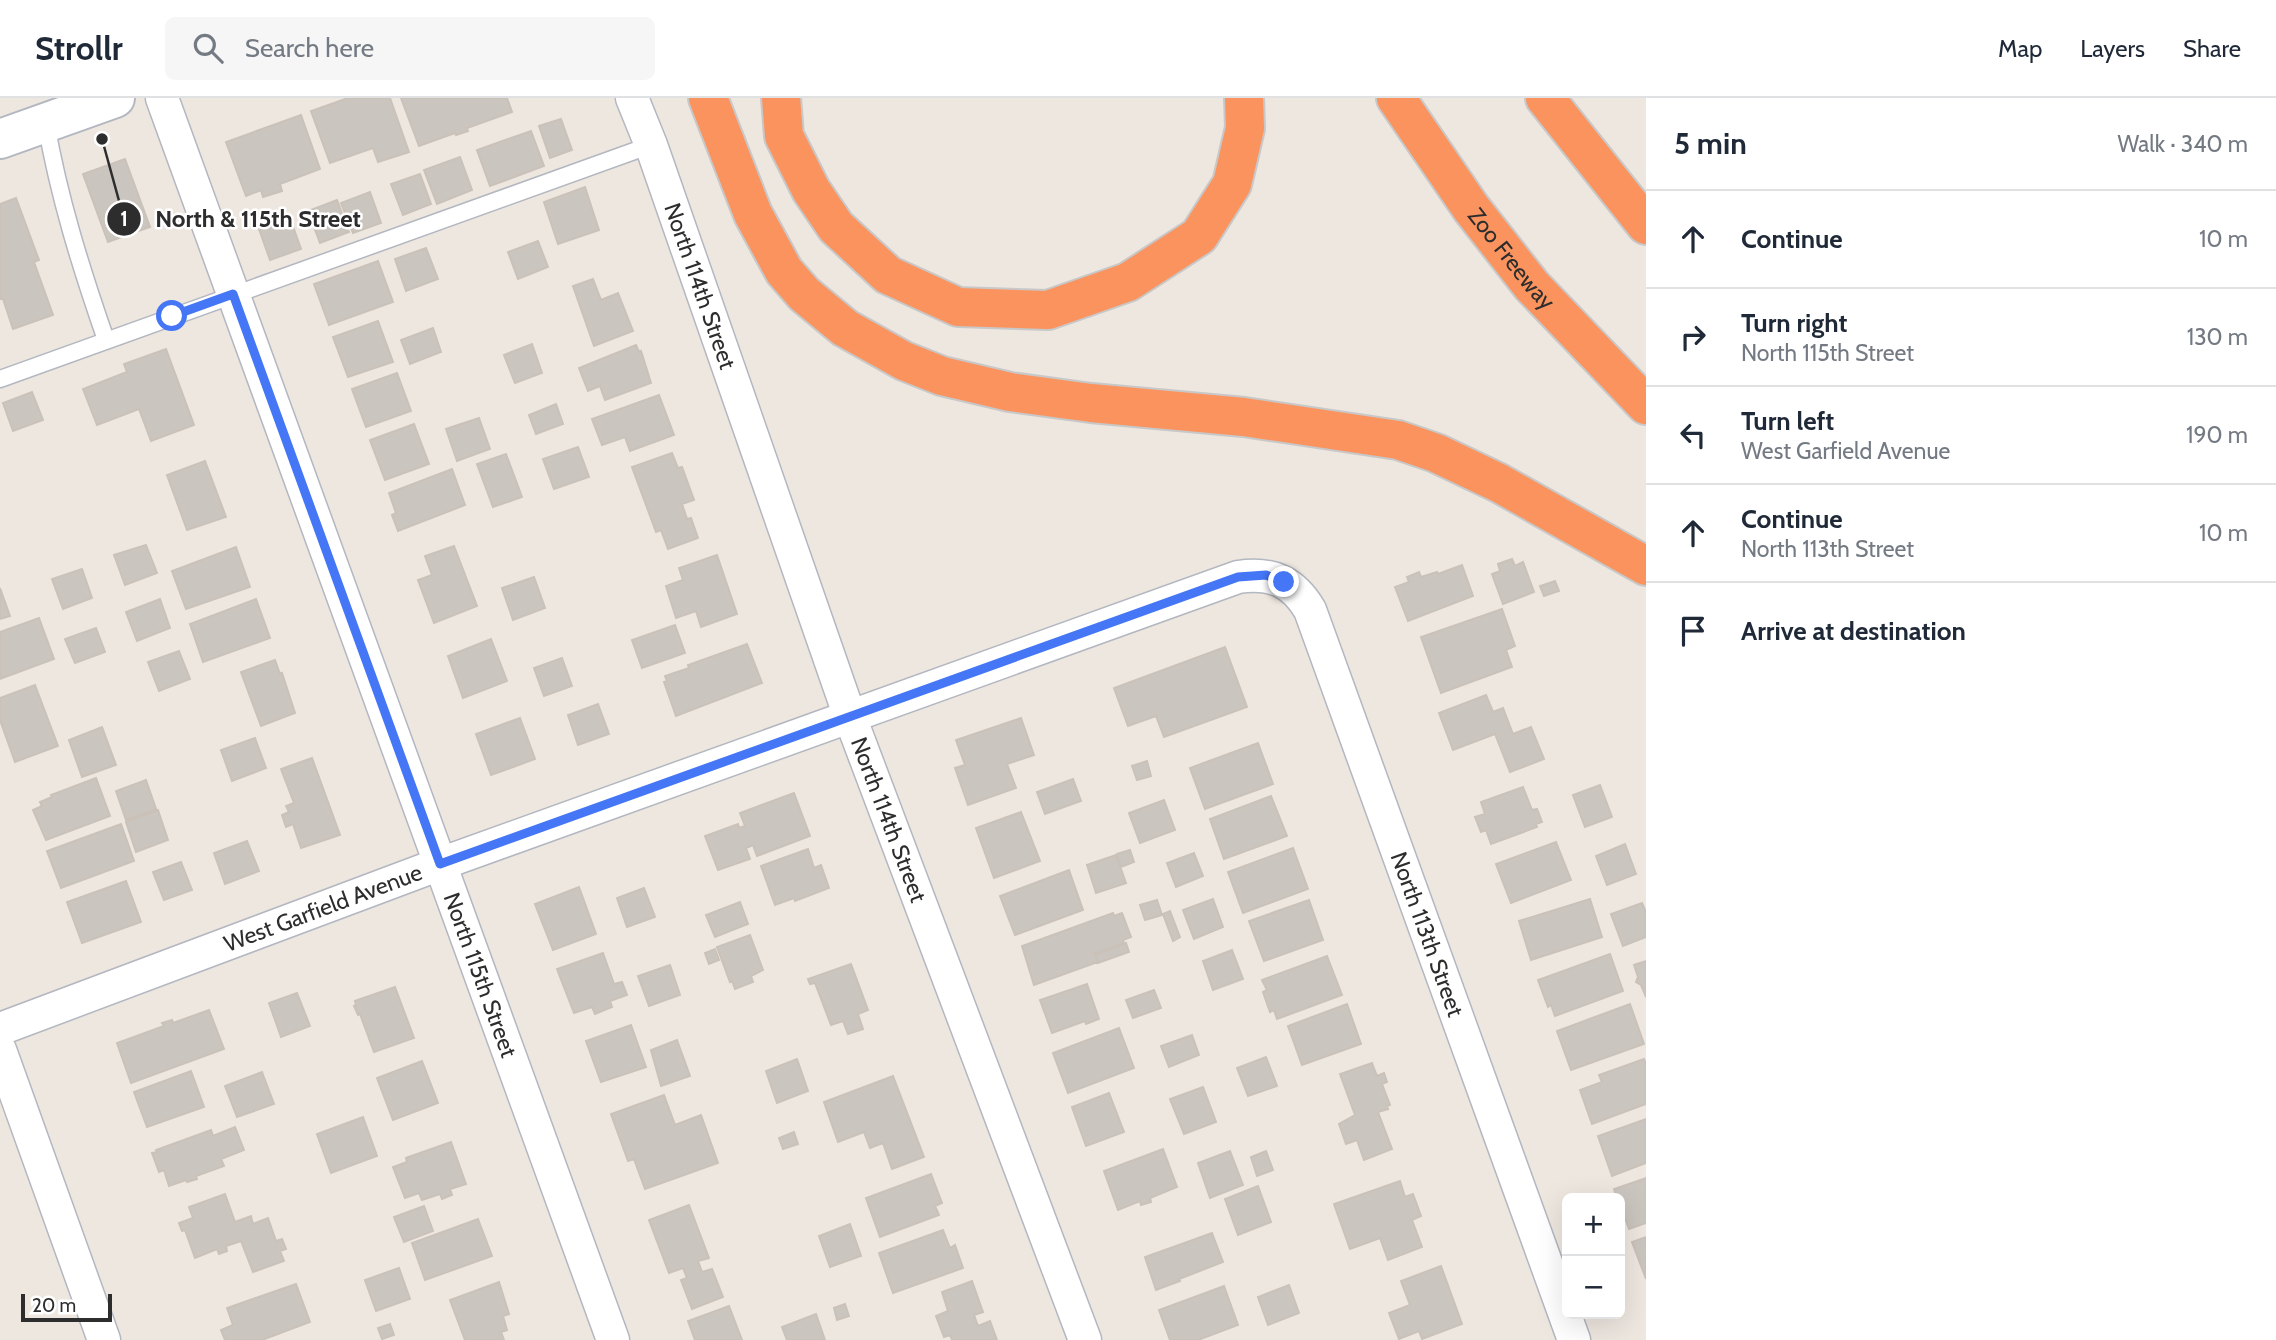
<!DOCTYPE html>
<html lang="en">
<head>
<meta charset="utf-8">
<style>
	:root { --surface:#fff; --page:#f6f6f7; --text:#1f2937; --muted:#747a83; --line:#e0e1e3 }
	body { margin:0; font-family:Cabin,sans-serif; background:var(--page); color:var(--text) }
	.controls { position:absolute; right:21px; bottom:21px; display:grid; overflow:hidden; border-radius:10px; box-shadow:0 7px 28px #0002 }
	.controls button { width:63px; height:63px; display:grid; place-items:center; padding:0; border:0; border-bottom:2px solid var(--line); background:var(--surface); color:var(--text); font:35px sans-serif }
	.scale { position:absolute; left:21px; bottom:18px; width:91px; box-sizing:border-box; padding-left:7px; border:4px solid #2d2d2d; border-top:0; font-size:19px; line-height:24px; white-space:nowrap; color:#2d2d2d; -webkit-text-stroke:5px #fff; paint-order:stroke }
	.stop { position:absolute; width:21px; height:21px; margin:-16px; border:5px solid #4476f6; border-radius:50%; background:#fff }
	.stop.end { background:#4476f6; border-color:#fff; box-shadow:0 2px 7px #0008 }
	.list { margin:0; padding:0; list-style:none }
	h2 { display:flex; justify-content:space-between; align-items:center; height:91px; margin:0; padding:0 28px; font-size:30px }
	h2 small { font-size:23px; font-weight:400; color:var(--muted) }
	.list li { display:grid; grid-template-columns:46px 1fr auto; gap:21px; align-items:center; box-sizing:border-box; height:98px; padding:0 28px; border-top:2px solid var(--line) }
	.list b { display:block; font-size:26px; white-space:nowrap }
	.list p { margin:0; font-size:23px; white-space:nowrap; color:var(--muted) }
	.list em { font-size:23px; font-style:normal; color:var(--muted) }
	.icon { flex:none; width:38px; height:38px; fill:none; stroke:currentColor; stroke-width:2; stroke-linecap:round; stroke-linejoin:round }
	.map { position:relative; flex:none; width:1646px; height:1242px; overflow:hidden }
	header { display:flex; align-items:center; gap:42px; box-sizing:border-box; height:98px; padding:0 35px; background:var(--surface); border-bottom:2px solid var(--line) }
	header strong { font-size:33px }
	nav { display:flex; gap:38px; margin-inline-start:auto; font-size:24px }
	.search { width:490px; height:63px; background:var(--page); display:flex; align-items:center; gap:18px; box-sizing:border-box; padding:0 24px; border-radius:10px; color:var(--muted); font-size:26px }
	main { display:flex }
	aside { flex:1; background:var(--surface) }
	.map>svg:first-child { display:block }
	.building { fill:#cac5be; stroke:#cac2b9; stroke-width:2 }
	.lines { fill:none; stroke-linecap:round; stroke-linejoin:round }
	.service-casing { stroke:#b3b7c0; stroke-width:19 }
	.minor-casing { stroke:#b3b7c0; stroke-width:35 }
	.secondary-casing { stroke:#b3b7c0; stroke-width:42 }
	.motorway-casing { stroke:#c8c8c8; stroke-width:42 }
	.service { stroke:#fff; stroke-width:16 }
	.minor { stroke:#fff; stroke-width:32 }
	.secondary { stroke:#fff; stroke-width:38 }
	.motorway { stroke:#fb935e; stroke-width:38 }
	.route { stroke:#4476f6; stroke-width:9 }
	.labels { text-anchor:middle; stroke-width:5; stroke-linejoin:round; paint-order:stroke }
	.street-label { font-size:23px; fill:#2d2d2d; stroke:#fff }
	.leader { fill:none; stroke:#2d2d2d; stroke-width:2.5 }
	.callout-dot { fill:#2d2d2d; stroke:#fff; stroke-width:2.5 }
	.mark-label { font-size:21px; text-anchor:middle; font-weight:bold; fill:#fff }
	.callout-label { font-size:24px; text-anchor:middle; font-weight:bold; fill:#2d2d2d; stroke:#fff; stroke-width:5; stroke-linejoin:round; paint-order:stroke }
</style>
</head>
<body>
<header>
<strong>Strollr</strong>
<div class="search"><svg class="icon" aria-label="search" viewBox="0 0 24 24"><circle cx="10" cy="10" r="6"/><path d="M15 15l6 6"/></svg>Search here</div>
<nav><a>Map</a><a>Layers</a><a>Share</a></nav>
</header>
<main>
<div class="map">
<svg width="1646" height="1242" viewBox="0 0 1646 1242">
	<rect width="100%" height="100%" fill="#eee7e0"/>
	<!-- building -->
	<path class="building" d="M348 0H390L409 54 378 64 373 50 330 65 311 13Z
		M401 0H507L512 14 467 30 468 33 456 37 455 35 419 48Z
		M301 17 320 71 280 86 282 93 263 99 261 92 246 98 226 44Z
		M561 21 572 52 550 60 539 28Z
		M531 33 544 68 490 88 477 52Z
		M460 59 472 92 437 106 424 72Z
		M125 61 150 129 108 144 83 76Z
		M420 76 431 106 403 117 391 86Z
		M585 89 599 132 558 146 544 104Z
		M370 94 381 125 353 135 341 105Z
		M16 100 39 162 34 164 53 217 13 231 3 201H0V106Z
		M337 102 349 134 320 145 308 113Z
		M290 120 301 151 270 162 259 131Z
		M538 143 548 169 518 181 508 154Z
		M426 150 438 181 406 193 395 161Z
		M378 163 393 204 329 227 314 186Z
		M593 181 601 202 618 195 633 233 594 248 573 188Z
		M378 223 393 264 348 279 333 239Z
		M433 230 441 254 410 266 401 242Z
		M532 246 542 275 515 285 504 257Z
		M636 247 639 254 641 253 651 285 605 302 600 288 588 293 579 270Z
		M166 251 194 327 151 343 139 311 97 327 83 291 127 274 124 266Z
		M397 275 411 313 366 329 352 291Z
		M32 294 43 322 13 333 3 305Z
		M659 297 674 337 630 353 625 339 602 347 592 321Z
		M556 306 563 326 536 336 529 317Z
		M479 320 490 351 457 363 446 331Z
		M414 326 429 366 385 382 370 342Z
		M578 349 589 379 554 391 543 361Z
		M672 355 678 370 682 369 694 402 682 406 687 421 691 420 698 440 668 451 661 432 656 434 632 369Z
		M506 356 522 399 493 409 477 366Z
		M205 363 226 419 187 432 167 377Z
		M452 371 465 407 398 433 392 417 396 415 389 395Z
		M146 447 157 475 125 487 114 457Z
		M454 448 477 508 434 525 418 482 432 477 425 458Z
		M236 449 250 489 186 511 172 473Z
		M717 457 737 516 701 529 696 513 676 520 666 488 683 482 679 470Z
		M1512 461 1515 468 1523 464 1534 494 1503 506 1492 476 1500 473 1498 466Z
		M1462 467 1473 498 1408 523 1395 489 1409 484 1407 479 1419 474 1421 479 1437 474 1438 476Z
		M82 471 92 500 63 511 52 481Z
		M534 479 545 510 513 522 502 490Z
		M1555 483 1559 493 1544 498 1540 488Z
		M0 490 10 518 0 521Z
		M160 501 170 530 137 543 126 514Z
		M256 501 270 540 203 564 190 526Z
		M1502 511 1515 548 1506 552 1512 569 1441 595 1421 539Z
		M39 520 54 561 0 581V534Z
		M675 527 685 555 642 570 632 542Z
		M96 530 105 554 75 565 65 541Z
		M491 541 507 583 463 600 448 558Z
		M747 546 762 585 676 618 664 584 667 583 665 578 689 570 688 567Z
		M1225 549 1247 609 1164 639 1156 618 1128 628 1114 590Z
		M179 553 190 581 159 593 148 564Z
		M562 560 572 588 544 598 534 570Z
		M275 562 280 576 282 575 295 615 261 628 241 574Z
		M35 587 58 648 15 664 0 622V600Z
		M1486 597 1493 614 1503 610 1513 636 1531 629 1544 661 1510 674 1495 636 1453 652 1439 615Z
		M598 606 609 636 578 647 568 617Z
		M520 620 535 661 491 677 476 636Z
		M1021 620 1034 657 1007 666 1016 690 968 707 955 670 965 667 956 642Z
		M102 629 116 667 82 679 69 642Z
		M255 640 266 670 232 683 221 652Z
		M1258 645 1273 686 1205 711 1190 670Z
		M312 660 340 737 301 750 293 726 286 729 282 717 289 714 286 708 294 705 281 671Z
		M1147 663 1151 678 1137 682 1132 668Z
		M96 680 110 718 46 742 33 712 42 708 40 704 52 699 51 697Z
		M1073 681 1081 703 1045 716 1037 694Z
		M146 682 156 711 126 722 116 693Z
		M1600 687 1612 719 1585 729 1573 697Z
		M1523 689 1532 712 1537 711 1542 724 1536 726 1537 729 1491 746 1486 732 1481 734 1475 719 1485 716 1481 704Z
		M794 695 810 738 757 758 753 747 746 750 750 761 718 772 705 738 738 726 739 730 745 728 740 715Z
		M1271 698 1287 738 1224 761 1210 721Z
		M1164 702 1175 732 1140 745 1129 715Z
		M158 712 168 742 136 754 126 724Z
		M1021 714 1040 763 994 780 976 730Z
		M121 726 134 763 61 790 47 753Z
		M247 743 259 773 225 786 214 755Z
		M1556 744 1571 782 1511 805 1496 766Z
		M1625 746 1636 776 1607 787 1596 758Z
		M1293 750 1308 791 1243 815 1228 774Z
		M808 751 814 770 821 767 829 790 795 803 794 800 775 807 761 768Z
		M1130 752 1134 764 1121 769 1117 756Z
		M1194 755 1203 778 1176 789 1167 765Z
		M1116 757 1126 785 1096 795 1087 767Z
		M181 764 192 792 164 802 153 774Z
		M1069 772 1083 812 1015 837 1000 798Z
		M126 783 141 824 82 845 67 804Z
		M579 789 596 836 553 852 535 806Z
		M644 790 655 819 627 829 617 800Z
		M1213 801 1223 829 1194 841 1183 812Z
		M1590 801 1602 839 1531 862 1519 823Z
		M1157 802 1162 817 1145 822 1140 807Z
		M1309 802 1323 842 1264 863 1249 823Z
		M740 804 748 826 715 839 706 817Z
		M1642 805 1646 814V839L1623 848 1611 816Z
		M1170 813 1180 839 1173 843 1163 816Z
		M1113 815 1114 818 1122 815 1131 839 1123 842 1124 845 1095 855 1098 864 1034 887 1022 848Z
		M750 837 763 872 751 878 753 884 735 891 732 883 730 884 717 849Z
		M1126 845 1129 854 1098 865 1095 857Z
		M715 851 719 862 709 866 705 855Z
		M1232 852 1243 881 1213 892 1203 863Z
		M603 855 614 886 622 884 627 897 610 903 612 909 595 916 592 909 574 915 557 871Z
		M1610 856 1623 893 1555 918 1551 907 1548 909 1538 882Z
		M1327 858 1342 897 1277 921 1274 912 1270 914 1263 894 1267 892 1262 882Z
		M1646 863V899L1641 887 1636 884 1638 879 1634 867Z
		M851 866 868 912 858 916 863 931 848 936 843 923 831 927 815 885 810 886 808 881Z
		M670 867 680 897 649 908 638 878Z
		M1087 886 1099 921 1086 926 1085 923 1052 935 1040 902Z
		M395 889 414 940 374 954 360 916 358 917 354 908 356 907 355 903Z
		M1154 892 1161 910 1133 920 1126 902Z
		M297 895 310 928 281 939 269 905Z
		M1347 906 1361 946 1302 967 1288 928Z
		M1630 906 1644 946 1571 972 1557 933Z
		M209 912 224 951 131 985 117 945 164 928 162 925 172 922 173 925Z
		M631 927 646 969 601 984 586 943Z
		M1119 930 1134 970 1068 995 1053 955Z
		M1192 937 1199 957 1169 969 1161 948Z
		M677 942 690 978 661 988 651 952Z
		M1266 959 1277 988 1248 998 1237 970Z
		M797 961 808 993 777 1005 766 973Z
		M1644 961 1646 966V1006L1592 1026 1580 992 1602 984 1599 977Z
		M422 963 438 1005 393 1022 377 980Z
		M1372 965 1377 978 1384 975 1387 984 1382 986 1390 1007 1387 1008 1388 1011 1378 1014 1392 1051 1364 1062 1357 1042 1346 1046 1339 1026 1355 1017 1340 976Z
		M191 973 204 1009 147 1029 134 994Z
		M262 974 274 1006 237 1019 225 988Z
		M893 978 924 1059 892 1071 883 1045 870 1050 864 1034 838 1044 824 1004Z
		M1203 989 1216 1024 1184 1036 1170 1001Z
		M1109 995 1124 1034 1086 1048 1072 1009Z
		M664 997 675 1027 701 1017 718 1065 645 1091 634 1061 628 1063 611 1016Z
		M363 1019 377 1058 331 1075 317 1036Z
		M1646 1021V1065L1612 1078 1598 1038Z
		M235 1029 244 1052 221 1061 224 1068 196 1078 197 1081 187 1084 186 1082 169 1088 164 1072 159 1074 152 1055 157 1054 156 1052 211 1032 213 1038Z
		M794 1034 798 1046 783 1051 779 1040Z
		M451 1044 466 1086 450 1091 452 1097 442 1101 440 1096 422 1102 419 1095 405 1100 393 1069 407 1064 406 1060Z
		M1163 1051 1177 1089 1150 1100 1151 1104 1141 1107 1140 1103 1118 1112 1104 1073Z
		M1230 1053 1243 1087 1210 1100 1198 1065Z
		M1266 1053 1273 1072 1257 1078 1251 1059Z
		M931 1076 942 1105 935 1108 939 1117 880 1139 866 1100Z
		M1646 1080V1125L1629 1131 1620 1107V1100H1617L1614 1091Z
		M1400 1083 1405 1099 1413 1096 1421 1118 1412 1122 1422 1149 1388 1162 1380 1140 1350 1151 1334 1106Z
		M1258 1088 1271 1124 1238 1137 1225 1101Z
		M225 1096 235 1124 251 1118 253 1126 268 1120 276 1143 282 1141 286 1151 280 1153 284 1163 253 1174 241 1143 226 1148 227 1153 219 1156 217 1151 195 1160 185 1132 182 1133 179 1125 193 1120 189 1109Z
		M689 1107 709 1160 698 1163 702 1174 712 1171 723 1199 692 1211 681 1182 687 1180 683 1170 669 1175 649 1122Z
		M424 1108 433 1133 404 1144 394 1119Z
		M478 1121 492 1158 425 1182 412 1145Z
		M850 1126 861 1158 830 1169 819 1138Z
		M943 1132 950 1150 955 1147 963 1170 893 1195 879 1155Z
		M1212 1135 1223 1164 1179 1181 1180 1183 1156 1192 1145 1159Z
		M1646 1139V1181L1632 1144Z
		M1441 1168 1462 1226 1422 1241 1419 1233 1399 1241 1389 1215 1410 1207 1401 1183Z
		M399 1170 410 1201 376 1213 365 1182Z
		M972 1183 983 1214 974 1217 978 1228 990 1223 997 1242H952L950 1237 944 1239 936 1218 948 1213 942 1194Z
		M499 1184 509 1216 503 1218 507 1232 501 1234 504 1242H465L450 1202Z
		M296 1186 310 1224 262 1242H225L221 1232 233 1227 227 1210Z
		M1289 1187 1299 1215 1268 1227 1258 1199Z
		M1224 1188 1238 1227 1198 1242H1170L1159 1212Z
		M845 1206 849 1218 837 1222 834 1210Z
		M729 1208 742 1242H695L688 1223Z
		M816 1216 825 1242H787L782 1229Z
		M390 1226 394 1237 382 1241 378 1230Z"/>
	<g class="lines">
		<!-- service casing -->
		<g class="service-casing">
			<path id="service" d="M46 25C59 100 81 170 106 242
				M0 281 651 47"/>
		</g>
		<!-- minor casing -->
		<g class="minor-casing">
			<g id="minor">
				<path id="s1" d="M162 0 613 1242"/>
				<path id="s2" d="M632 0 651 47 850 619 1085 1242"/>
				<path id="s3" d="M0 931 440 766 1238 479C1271 474 1293 483 1310 512L1574 1242"/>
				<path d="M0 952 104 1242"/>
			</g>
		</g>
		<!-- secondary casing -->
		<g class="secondary-casing">
			<path id="secondary" d="M0 41 115 0"/>
		</g>
		<!-- motorway casing -->
		<g class="motorway-casing">
			<g id="motorway">
				<path d="M708 0 753 116 784 173 804 196 845 230 904 263 942 278 1010 294 1091 305 1244 319 1398 342 1436 355 1499 385 1646 468"/>
				<path d="M781 0 784 38 811 92 836 129 888 177 958 209 1048 212 1128 184 1199 138 1232 86 1245 30 1244 0"/>
				<path id="s4" d="M1396 0 1471 110 1532 188 1646 307"/>
				<path d="M1545 0 1646 127"/>
			</g>
		</g>
		<!-- service -->
		<use href="#service" class="service"/>
		<!-- minor -->
		<use href="#minor" class="minor"/>
		<!-- secondary -->
		<use href="#secondary" class="secondary"/>
		<!-- motorway -->
		<use href="#motorway" class="motorway"/>
	</g>
	<g class="lines">
		<!-- route -->
		<path class="route" d="M172 218 233 196 440 766 1238 479 1266 477 1284 484"/>
	</g>
	<g class="labels">
		<!-- street labels -->
		<g class="street-label">
			<text dy="8" stroke="none"><textPath href="#s4" startOffset="198">Zoo Freeway</textPath></text>
			<text dy="8" stroke="none"><textPath href="#s2" startOffset="200">North 114th Street</textPath></text>
			<text dy="8" stroke="none"><textPath href="#s2" startOffset="766">North 114th Street</textPath></text>
			<text dy="8" stroke="none"><textPath href="#s3" startOffset="345">West Garfield Avenue</textPath></text>
			<text dy="8" stroke="none"><textPath href="#s3" startOffset="1748">North 113th Street</textPath></text>
			<text dy="8" stroke="none"><textPath href="#s1" startOffset="933">North 115th Street</textPath></text>
		</g>
	</g>
	<!-- callouts -->
	<path class="leader" d="M102 41L124 121"/>
	<g class="callout-dot">
		<circle cx="102" cy="41" r="7"/>
		<circle cx="124" cy="121" r="18"/>
	</g>
	<g class="mark-label">
		<text x="124" y="128">1</text>
	</g>
	<g class="callout-label">
		<text x="258" y="129">North &amp; 115th Street</text>
	</g>
</svg>
<div class="controls">
<button>+</button>
<button>−</button>
</div>
<div class="scale">20 m</div>
<div class="stop" style="left:172px;top:218px"></div>
<div class="stop end" style="left:1284px;top:484px"></div>
</div>
<aside>
<h2>5 min<small>Walk · 340 m</small></h2>
<ul class="list">
<li><svg class="icon" aria-label="ahead" viewBox="0 0 24 24"><path d="M12 20V5M6 11l6-6 6 6"/></svg><div><b>Continue</b></div><em>10 m</em></li>
<li><svg class="icon" aria-label="right" viewBox="0 0 24 24"><path d="M7 20v-9h11M14 6l5 5-5 5"/></svg><div><b>Turn right</b><p>North 115th Street</p></div><em>130 m</em></li>
<li><svg class="icon" aria-label="left" viewBox="0 0 24 24"><path d="M17 20v-9H6M10 6l-5 5 5 5"/></svg><div><b>Turn left</b><p>West Garfield Avenue</p></div><em>190 m</em></li>
<li><svg class="icon" aria-label="ahead" viewBox="0 0 24 24"><path d="M12 20V5M6 11l6-6 6 6"/></svg><div><b>Continue</b><p>North 113th Street</p></div><em>10 m</em></li>
<li><svg class="icon" aria-label="arrive" viewBox="0 0 24 24"><path d="M6 21V4h12l-3 4 3 4H6"/></svg><div><b>Arrive at destination</b></div></li>
</ul>
</aside>
</main>
</body>
</html>
